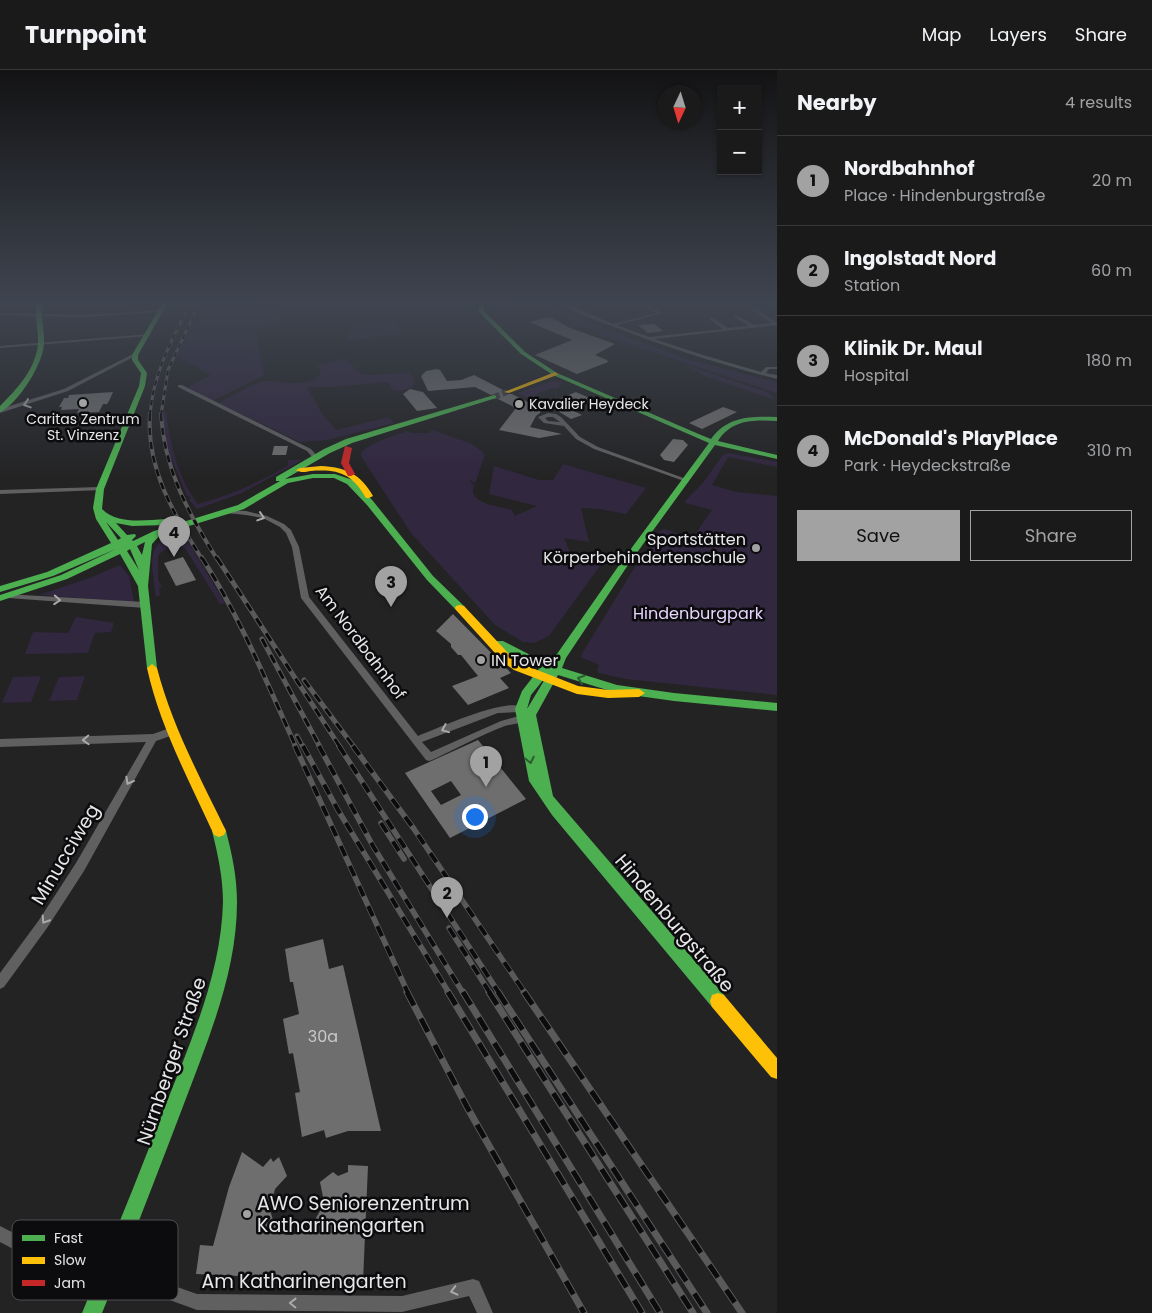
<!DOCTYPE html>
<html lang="en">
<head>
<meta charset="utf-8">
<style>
	:root { --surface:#1a1a1b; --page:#272728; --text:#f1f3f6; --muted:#9fa1a3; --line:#38383a; --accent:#a2a2a3 }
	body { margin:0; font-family:Poppins,sans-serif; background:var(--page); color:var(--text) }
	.controls { position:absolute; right:15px; top:15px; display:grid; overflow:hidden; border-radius:0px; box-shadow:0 1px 4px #0004 }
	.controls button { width:45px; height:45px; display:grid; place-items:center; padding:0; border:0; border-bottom:1px solid var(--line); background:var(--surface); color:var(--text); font:25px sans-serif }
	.compass { position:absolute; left:657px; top:15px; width:45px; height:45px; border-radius:50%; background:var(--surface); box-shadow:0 1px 4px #0004; rotate:184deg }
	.you { position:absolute; left:474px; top:746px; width:18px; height:18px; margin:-12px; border:4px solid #fff; border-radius:50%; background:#1a73e8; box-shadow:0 0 0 8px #1a73e833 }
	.badge { display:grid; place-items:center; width:32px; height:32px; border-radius:50%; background:var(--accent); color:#111; font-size:16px; font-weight:700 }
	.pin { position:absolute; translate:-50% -41px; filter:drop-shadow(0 1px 2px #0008) }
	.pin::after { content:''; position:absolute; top:26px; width:18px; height:15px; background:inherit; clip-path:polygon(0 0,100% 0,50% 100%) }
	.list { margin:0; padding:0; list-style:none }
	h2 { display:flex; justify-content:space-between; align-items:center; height:65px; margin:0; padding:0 20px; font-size:21px }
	h2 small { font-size:16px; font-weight:400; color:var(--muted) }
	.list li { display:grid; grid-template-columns:32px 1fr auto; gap:15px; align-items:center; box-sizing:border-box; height:90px; padding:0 20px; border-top:1px solid var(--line) }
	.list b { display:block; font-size:19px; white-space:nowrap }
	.list p { margin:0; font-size:16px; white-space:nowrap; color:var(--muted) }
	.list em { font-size:16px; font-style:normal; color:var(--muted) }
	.actions { display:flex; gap:10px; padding:15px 20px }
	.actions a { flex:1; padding:11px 0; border:1px solid var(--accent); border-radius:0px; text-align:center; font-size:18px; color:var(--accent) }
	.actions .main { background:var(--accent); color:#111 }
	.map { position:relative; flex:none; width:777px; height:1243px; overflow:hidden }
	header { display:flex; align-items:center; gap:30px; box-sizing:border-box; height:70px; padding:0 25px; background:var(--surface); border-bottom:1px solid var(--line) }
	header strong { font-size:24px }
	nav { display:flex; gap:28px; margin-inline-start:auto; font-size:18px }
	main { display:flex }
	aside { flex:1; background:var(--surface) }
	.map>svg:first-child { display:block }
	.green { fill:#31273f }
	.building { fill:#6e6e6e; fill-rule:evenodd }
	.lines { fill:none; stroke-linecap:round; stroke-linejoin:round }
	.secondary-tunnel { stroke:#404041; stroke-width:6; stroke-dasharray:6 3; stroke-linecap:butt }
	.street { fill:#606061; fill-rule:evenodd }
	.fast { fill:#4caf50; fill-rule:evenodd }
	.slow { fill:#ffc107; fill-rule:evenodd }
	.jam { fill:#c62828; fill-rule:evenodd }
	.rail-far4-casing { stroke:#5a5a5b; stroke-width:3 }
	.rail-far3-casing { stroke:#5a5a5b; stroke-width:4 }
	.rail-far2-casing { stroke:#5a5a5b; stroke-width:5 }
	.rail-far1-casing { stroke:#5a5a5b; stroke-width:5.5 }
	.rail-casing { stroke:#5a5a5b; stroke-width:7 }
	.rail-far4 { stroke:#0c0b0d; stroke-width:2; stroke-dasharray:5; stroke-linecap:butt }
	.rail-far3 { stroke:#0c0b0d; stroke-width:2.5; stroke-dasharray:7; stroke-linecap:butt }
	.rail-far2 { stroke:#0c0b0d; stroke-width:3; stroke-dasharray:9; stroke-linecap:butt }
	.rail-far1 { stroke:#0c0b0d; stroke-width:4; stroke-dasharray:11; stroke-linecap:butt }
	.rail { stroke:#0c0b0d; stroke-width:5; stroke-dasharray:15; stroke-linecap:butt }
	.oneway { stroke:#aaaaab }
	.oneway2 { stroke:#2c5d2e }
	.poi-dot { fill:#a2a2a3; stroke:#0c0b0d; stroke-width:2 }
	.labels { text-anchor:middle; stroke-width:5; stroke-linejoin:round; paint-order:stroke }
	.far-poi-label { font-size:14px; fill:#e7e6e8; stroke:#0c0b0d; text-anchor:start }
	.poi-label { font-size:16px; fill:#e7e6e8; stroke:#0c0b0d; text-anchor:end }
	.park-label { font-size:16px; fill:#e6d6ff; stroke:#0c0b0d }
	.street-label { font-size:16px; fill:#e7e6e8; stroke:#0c0b0d }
	.near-number-label { font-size:16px; fill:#c9c8ca }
	.near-street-label { font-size:19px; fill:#e7e6e8; stroke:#0c0b0d }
	.near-poi-label { font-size:19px; fill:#e7e6e8; stroke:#0c0b0d; text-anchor:start }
	.key { fill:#0c0b0d; stroke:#4e4d4f; stroke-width:1 }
	.key-label { font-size:14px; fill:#e7e6e8 }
</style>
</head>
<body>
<header>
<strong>Turnpoint</strong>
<nav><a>Map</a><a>Layers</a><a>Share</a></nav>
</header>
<main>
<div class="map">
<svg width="777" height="1243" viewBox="0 0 777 1243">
	<rect width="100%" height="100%" fill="#232324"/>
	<!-- green -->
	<path class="green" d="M208 234H273L280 248 278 251 256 262 264 305 212 331 188 317 211 305 181 288 176 289 192 257Z
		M547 234H554L578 247 607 259 595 262 548 236Z
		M394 250 401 263 344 271 357 254Z
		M608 260 690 290 777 312V323L600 265V263Z
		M345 289 361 304 368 305 409 303 413 308 415 314C407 320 402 322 393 320L387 312 332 317H307L323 345 336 360 389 347 394 353 327 370 300 372 218 333C228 329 255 312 264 311 278 310 316 321 321 301L317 296Z
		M685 295 767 322 775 330 705 306Z
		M553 311 571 316 563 314 558 315 561 317 556 319 552 318 536 324 538 326 529 329 517 323Z
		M162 342H166C171 375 177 407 198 434 231 425 259 412 288 396V390H302L242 423 197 439 189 430 191 427 187 426 167 378Z
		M432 360 472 374 485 384 475 414 471 410 470 411 474 416C466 433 500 437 512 440L515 446 537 436 489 424 494 396 539 410H553L563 394 646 418 626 444 600 439 581 438 589 472 564 468 570 482 605 489 549 566 534 573 523 572 495 555 411 463 362 388 361 384C367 373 395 366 407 361L412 363H429Z
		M728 383 777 392V397L728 387 712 415 736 422 777 426V625L626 609 599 603 597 600 599 595 580 587 633 500 660 461 664 459 680 464H695L712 440 685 433 686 430 702 414 723 385Z
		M181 460 225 533 220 534 185 478C174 475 165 477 158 486V510L162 517 159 518 160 525 156 527C152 494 143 473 181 460Z
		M120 495 129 506 134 532 39 525 92 507Z
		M76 547 114 553 111 562 95 563 88 583 25 584 33 562 68 563Z
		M41 606 31 632 2 633 13 607Z
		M85 606 77 630 49 631 59 607Z"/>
	<!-- building -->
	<path class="building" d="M550 247 570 258 615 274 595 285 607 290 608 292 577 304 535 285 572 270 529 252Z
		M654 254 663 261 648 263 638 255Z
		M437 299 440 300 447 311 461 310 474 305 503 320 504 324H512L543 340 536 346 530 357 562 364 539 368 499 360 516 338 498 329 497 324 491 325 475 317 428 321 421 306 426 301Z
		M410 319 423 322 437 338 417 341 403 324Z
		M113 322 109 331 107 334H103L99 342 77 343 79 339 61 340 62 337H59L64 328H68L69 325Z
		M576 322 594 330 572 340 582 345 571 349 546 334Z
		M723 337 737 342 702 359 689 353Z
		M673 369 683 370 688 375 674 392 664 390 660 385Z
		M274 376H288L286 385H272Z
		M183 487 196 510 176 516 164 493Z
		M453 544 511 603 500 608 509 618 468 635 452 616 478 606 461 585H458L451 577V574L436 561Z
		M478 670 526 729 450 768 405 703ZM451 711 461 725 441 735 431 721Z
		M323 869 329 899 343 895 381 1061H348L326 1068 324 1060 302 1067 295 1023 300 1022 293 983 289 984 283 949 299 944 293 912H290L285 879Z
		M242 1082 263 1097 271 1088 273 1092 279 1087 287 1106 275 1119 270 1140 274 1153 281 1164 292 1165 303 1162 313 1153 320 1141 323 1127 320 1112 333 1102 338 1106 348 1102V1095L368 1096 363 1212 196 1204 200 1175 213 1176 229 1117Z"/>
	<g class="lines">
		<!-- secondary-tunnel -->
		<path class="secondary-tunnel" d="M494 327 507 322"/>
		<!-- street -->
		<path class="street" d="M562 234H567L613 254 657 243 641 234H646L663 243 617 255 649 267 723 259 709 249 711 247 728 258 749 256 734 247 736 245 754 255 772 253 751 239 753 238H762V240H758L777 253V255L654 269 703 285 761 302 766 297H777V299H769L766 303 777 305V309C722 295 668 278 615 257 597 250 577 245 562 234Z
			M160 240 162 242 83 247 0 245V243L83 245Z
			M150 264V266H148L0 278V276Z
			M133 284 137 285 68 321 0 343V339L64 319Z
			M178 315H182L311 379 318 387 313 388 307 381 178 317Z
			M548 343 556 344 561 347 580 367 598 377 689 410 684 411 594 379 576 369 564 356 544 353 538 347ZM548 347H553L560 352 548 351 545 348Z
			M100 417 102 418V420L0 424V420Z
			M228 440 246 441 267 446 284 454 291 460 299 477 309 527 418 666C441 657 500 630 522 636 527 637 532 641 535 645 528 654 515 653 505 656 481 665 456 679 432 690L429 691 426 690 301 528 292 477 286 463 280 457 263 448 246 445 226 443 225 442ZM519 642 523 645 501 651 431 682 422 672 498 643Z
			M5 524 145 532 149 535 145 538 8 528 4 526Z
			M173 657 176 658 178 661 176 664 156 671 84 801 47 858 4 917 0 919V903L39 850 76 793 146 672 0 677V669L153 664Z
			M0 1156 108 1211 110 1217 108 1223 102 1225 96 1223 0 1172Z
			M109 1193 197 1224 402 1226 473 1209 479 1211 493 1243H477L469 1226 402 1242 197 1240 104 1206 101 1201 104 1196Z"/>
		<!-- fast -->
		<path class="fast" d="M37 234H43C40 248 45 260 44 274 43 294 18 334 0 342V336C17 319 36 299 38 273 39 260 34 248 37 234Z
			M162 234H167L138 285V290L147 303 145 316 104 419 102 439C118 455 145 450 166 449L170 452 166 455 132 456 116 453 127 465 135 464 136 466 132 470 133 471 154 461 238 435 280 411H276V407L324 379 346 369 494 325 496 326V328L352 373 330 383 285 409 313 404H335L353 410 373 431 433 506 464 536 465 538 464 540H456L427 510 367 435 347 414 334 408H313L288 413 244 439 160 465 152 474 148 516 157 598 156 601 152 602 147 598 138 516 120 484 67 509 0 531V525L61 505 116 479 53 506 0 522V516L47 502 111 473 96 449 93 438 96 419 139 316 141 303 132 290V285ZM106 452 121 468 118 470ZM145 472 142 485 137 476ZM130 479 139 500 127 481Z
			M480 234H484V240L486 243 525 282 557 303 701 365 711 369C727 346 752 346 777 347V351C754 350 732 349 718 371L777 385V389L715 375 628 495 566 588 562 598 617 615 674 623 777 633V641L674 631 617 623 558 605 536 645 553 726 724 925 726 931 724 937 718 939 712 937 552 745 529 711 515 639 522 621 539 599 495 577 494 574 495 571H503L546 593 557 584 622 491 709 373 553 305 521 284 482 245 478 240ZM548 604 527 639 531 625Z
			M219 755 224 757 226 761C232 784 237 807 237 832 237 904 207 972 182 1039 156 1107 130 1175 102 1243H82C110 1175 138 1108 164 1039 190 973 221 905 223 832 223 808 218 785 212 761L214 757Z"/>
		<!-- slow -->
		<path class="slow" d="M555 302 558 304 557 305 509 323 504 322Z
			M321 396C345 397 361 404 373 426L369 428H366C352 404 339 399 311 401 305 402 301 403 296 400L300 398Z
			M460 535 464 536 512 587 522 594 578 616 608 620 639 619 645 623 639 627 608 628 577 624 514 600 504 593 456 540 455 538 456 536Z
			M152 594 157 598C172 656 200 707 226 761L224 765 219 767 214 765C189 710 160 657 147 598Z
			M718 923 724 925 777 988V1009L771 1007 712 937 710 931 712 925Z"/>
		<!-- jam -->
		<path class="jam" d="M345 376 352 378 349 393 355 404 351 406H348L341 393Z"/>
		<!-- rail-far4 casing -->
		<g class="rail-far4-casing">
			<path id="rail-far4" d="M150 345C153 304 172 269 190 234
				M161 345 168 300 199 234"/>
		</g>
		<!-- rail-far3 casing -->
		<g class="rail-far3-casing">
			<path id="rail-far3" d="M150 344C146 398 174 445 202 489
				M161 344C164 398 188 443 217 489"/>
		</g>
		<!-- rail-far2 casing -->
		<g class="rail-far2-casing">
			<path id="rail-far2" d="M202 488C240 547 267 613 296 677
				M217 488 340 677
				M262 569 320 677
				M304 610 354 677
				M297 666 303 677"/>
		</g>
		<!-- rail-far1 casing -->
		<g class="rail-far1-casing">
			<path id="rail-far1" d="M295 676 408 923
				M303 676 338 740 449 923
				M319 676 373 776 463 923
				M339 676 499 923
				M353 676 414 759 525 923
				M381 753 404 789
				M449 858 490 923"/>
		</g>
		<!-- rail casing -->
		<g class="rail-casing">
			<path id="rail" d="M407 922 467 1037 584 1243
				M448 922 642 1243
				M463 922 660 1243
				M489 922 693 1243
				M498 922 707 1243
				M524 922 742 1243"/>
		</g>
		<!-- rail-far4 -->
		<use href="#rail-far4" class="rail-far4"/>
		<!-- rail-far3 -->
		<use href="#rail-far3" class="rail-far3"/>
		<!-- rail-far2 -->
		<use href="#rail-far2" class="rail-far2"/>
		<!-- rail-far1 -->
		<use href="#rail-far1" class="rail-far1"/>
		<!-- rail -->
		<use href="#rail" class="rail"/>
	</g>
	<!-- one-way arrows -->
	<defs><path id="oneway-chevron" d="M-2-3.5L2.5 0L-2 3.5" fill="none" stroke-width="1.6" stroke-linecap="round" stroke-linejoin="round" transform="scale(1.25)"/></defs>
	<g class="oneway">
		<use href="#oneway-chevron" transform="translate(27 334) rotate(162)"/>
		<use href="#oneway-chevron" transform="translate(261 447) rotate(18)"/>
		<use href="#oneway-chevron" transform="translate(57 530) rotate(4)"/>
		<use href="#oneway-chevron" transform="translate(445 659) rotate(158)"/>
		<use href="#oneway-chevron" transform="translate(86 670) rotate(178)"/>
		<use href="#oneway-chevron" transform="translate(129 711) rotate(119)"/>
		<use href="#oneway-chevron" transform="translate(45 850) rotate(123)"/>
		<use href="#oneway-chevron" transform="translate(454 1221) rotate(166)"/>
		<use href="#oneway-chevron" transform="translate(293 1233) rotate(-179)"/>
	</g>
	<g class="oneway2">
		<use href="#oneway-chevron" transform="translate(581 609) rotate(-162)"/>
		<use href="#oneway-chevron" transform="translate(530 690) rotate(78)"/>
	</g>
	<!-- sky -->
	<linearGradient id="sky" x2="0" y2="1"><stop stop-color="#131314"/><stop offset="0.57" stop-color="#3f4550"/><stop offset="1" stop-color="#3f4550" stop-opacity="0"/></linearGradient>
	<rect width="777" height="408" fill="url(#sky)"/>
	<!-- markers -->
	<g class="poi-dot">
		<circle cx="83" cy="333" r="5"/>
		<circle cx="519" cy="334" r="5"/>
		<circle cx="756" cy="478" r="5"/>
		<circle cx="481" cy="590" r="5"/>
		<circle cx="247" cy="1144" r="5"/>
	</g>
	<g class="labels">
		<!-- far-poi labels -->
		<g class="far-poi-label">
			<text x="529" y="339">Kavalier Heydeck</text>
			<text x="83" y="354" text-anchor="middle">Caritas Zentrum<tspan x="83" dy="16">St. Vinzenz</tspan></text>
		</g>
		<!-- poi labels -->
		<g class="poi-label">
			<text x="746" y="475">Sportstätten<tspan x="746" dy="18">Körperbehindertenschule</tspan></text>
			<text x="491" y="596" text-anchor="start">IN Tower</text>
		</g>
		<!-- park labels -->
		<g class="park-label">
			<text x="698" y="549">Hindenburgpark</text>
		</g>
		<!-- street labels -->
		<g class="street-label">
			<text transform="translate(361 572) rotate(53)" y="6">Am Nordbahnhof</text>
		</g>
		<!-- near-number labels -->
		<g class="near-number-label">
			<text x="323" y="972">30a</text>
		</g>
		<!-- near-street labels -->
		<g class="near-street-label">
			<text transform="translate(65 784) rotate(-59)" y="7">Minucciweg</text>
			<text transform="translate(675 853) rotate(50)" y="7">Hindenburgstraße</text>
			<text transform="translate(171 991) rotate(-71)" y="7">Nürnberger Straße</text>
			<text x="304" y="1218">Am Katharinengarten</text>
		</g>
		<!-- near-poi labels -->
		<g class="near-poi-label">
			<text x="257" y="1140">AWO Seniorenzentrum<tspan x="257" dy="22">Katharinengarten</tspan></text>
		</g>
	</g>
	<!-- legend -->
	<rect x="12" y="1150" width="166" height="80" rx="8" class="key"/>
	<rect x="22" y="1165" width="23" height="6" fill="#4caf50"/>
	<rect x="22" y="1187" width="23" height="7" fill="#ffc107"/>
	<rect x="22" y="1210" width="23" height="6" fill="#c62828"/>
	<g class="key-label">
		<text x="54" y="1173">Fast</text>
		<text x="54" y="1195">Slow</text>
		<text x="54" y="1218">Jam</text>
	</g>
</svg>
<div class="controls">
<button>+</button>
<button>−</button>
</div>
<svg class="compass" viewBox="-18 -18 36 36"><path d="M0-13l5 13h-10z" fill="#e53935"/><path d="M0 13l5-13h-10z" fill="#9fa1a3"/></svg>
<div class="you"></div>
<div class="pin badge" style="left:486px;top:717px">1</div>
<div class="pin badge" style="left:447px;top:848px">2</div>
<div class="pin badge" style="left:391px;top:537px">3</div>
<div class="pin badge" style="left:174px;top:487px">4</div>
</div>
<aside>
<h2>Nearby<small>4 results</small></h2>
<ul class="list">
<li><span class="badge">1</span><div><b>Nordbahnhof</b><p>Place · Hindenburgstraße</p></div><em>20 m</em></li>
<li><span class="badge">2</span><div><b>Ingolstadt Nord</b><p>Station</p></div><em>60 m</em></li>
<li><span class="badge">3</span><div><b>Klinik Dr. Maul</b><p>Hospital</p></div><em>180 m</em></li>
<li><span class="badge">4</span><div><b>McDonald's PlayPlace</b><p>Park · Heydeckstraße</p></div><em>310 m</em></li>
</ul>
<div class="actions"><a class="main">Save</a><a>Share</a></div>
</aside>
</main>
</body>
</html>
